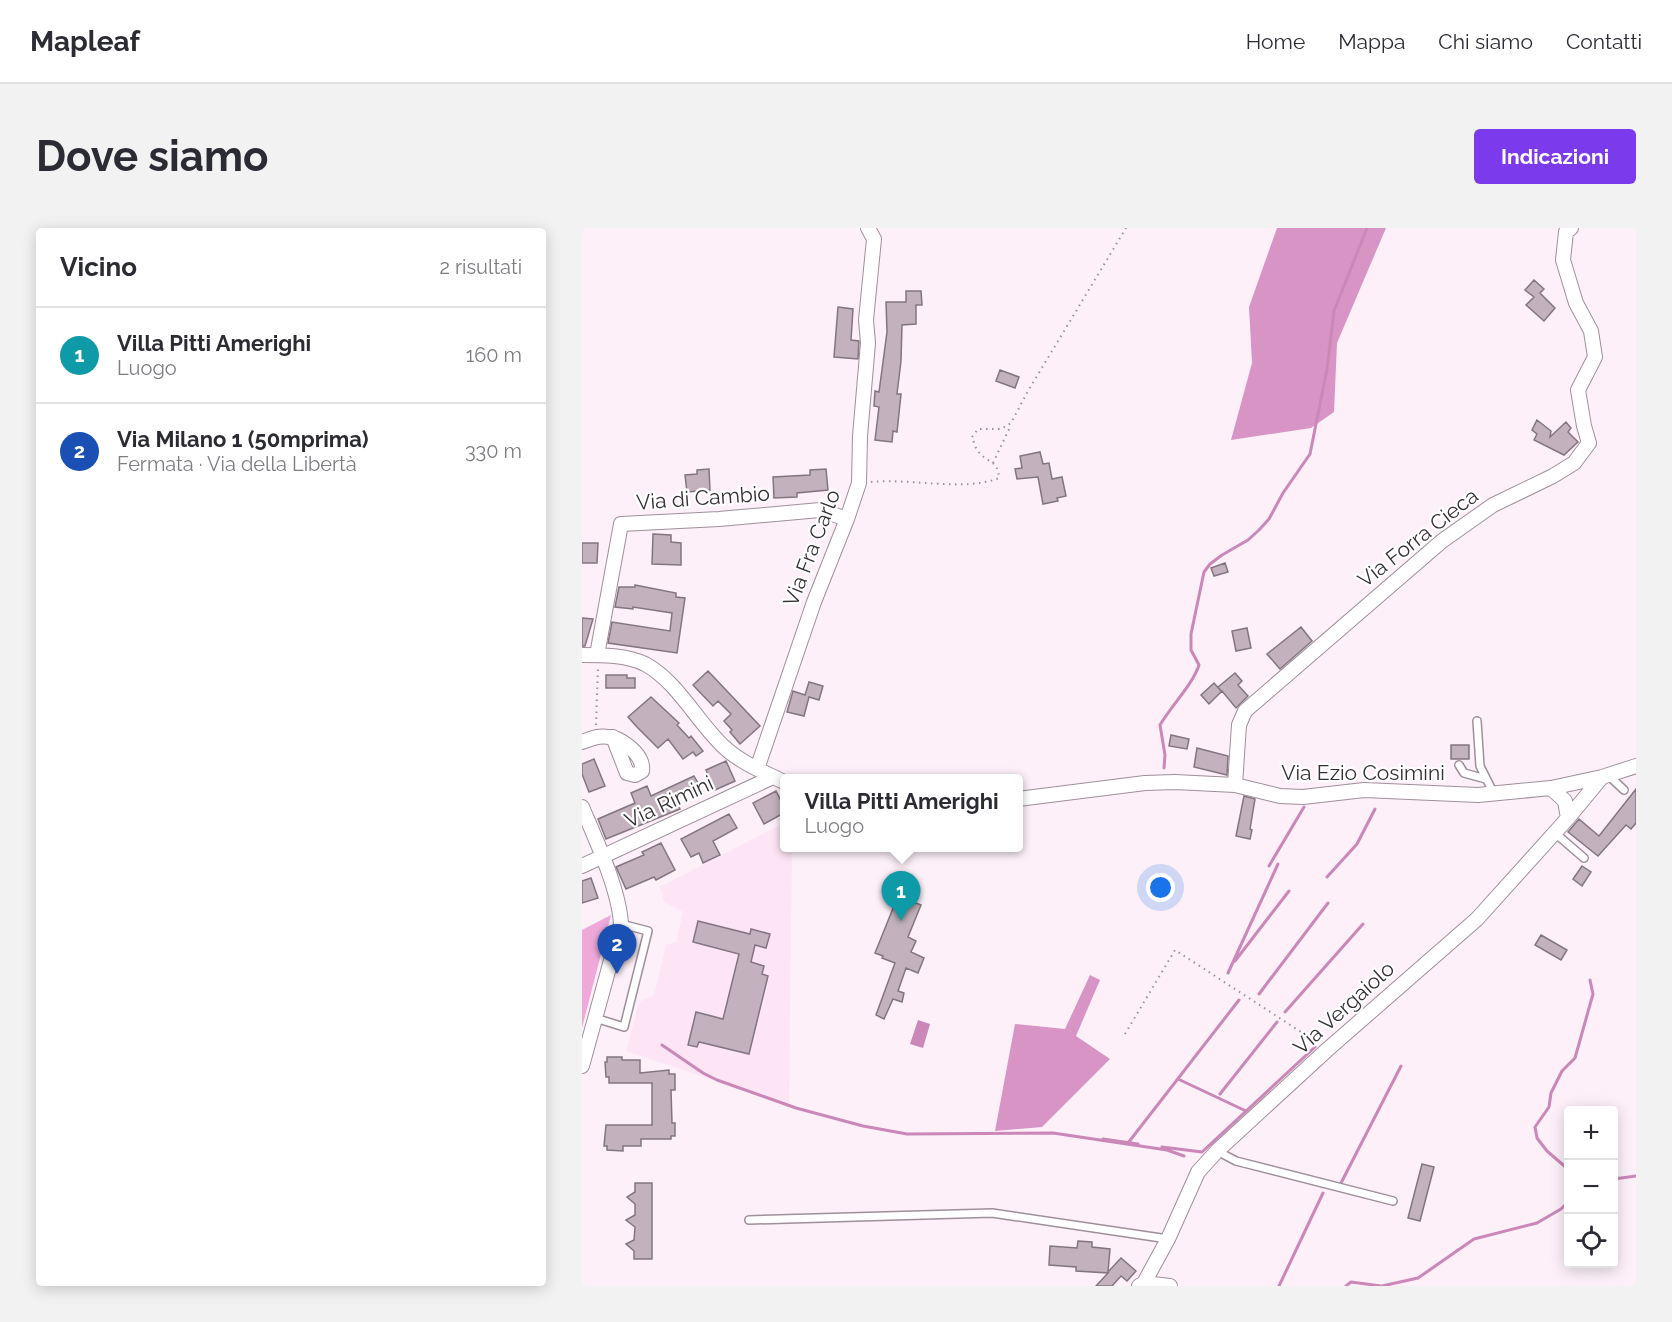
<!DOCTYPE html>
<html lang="it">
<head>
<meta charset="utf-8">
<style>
	:root { --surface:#fff; --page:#f2f2f3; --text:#2b2b33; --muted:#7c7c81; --line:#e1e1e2; --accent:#7c3aed }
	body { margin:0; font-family:Raleway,sans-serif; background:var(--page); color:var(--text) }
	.controls { position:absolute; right:18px; bottom:18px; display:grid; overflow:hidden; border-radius:6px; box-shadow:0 3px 15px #0003 }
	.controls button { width:54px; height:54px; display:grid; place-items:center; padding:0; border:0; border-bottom:2px solid var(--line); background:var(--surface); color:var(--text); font:30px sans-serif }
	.you { position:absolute; left:579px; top:660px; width:21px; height:21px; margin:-15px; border:4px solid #fff; border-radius:50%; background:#1a73e8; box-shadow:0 0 0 9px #1a73e833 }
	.badge { display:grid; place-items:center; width:39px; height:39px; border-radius:50%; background:var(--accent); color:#fff; font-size:20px; font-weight:700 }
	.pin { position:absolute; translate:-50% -50px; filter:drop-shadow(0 2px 3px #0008) }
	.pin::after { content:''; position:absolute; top:32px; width:21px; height:18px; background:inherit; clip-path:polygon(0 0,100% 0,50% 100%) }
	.popup { position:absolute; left:198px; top:546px; width:243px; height:78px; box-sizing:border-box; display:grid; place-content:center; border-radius:6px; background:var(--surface); filter:drop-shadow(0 2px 4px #0005); font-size:20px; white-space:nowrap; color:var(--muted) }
	.popup b { font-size:22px; color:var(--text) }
	.popup::after { content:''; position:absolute; left:50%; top:100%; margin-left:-12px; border:12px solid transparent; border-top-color:var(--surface) }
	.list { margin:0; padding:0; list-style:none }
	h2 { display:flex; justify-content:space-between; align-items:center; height:78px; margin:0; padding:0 24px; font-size:26px }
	h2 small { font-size:20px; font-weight:400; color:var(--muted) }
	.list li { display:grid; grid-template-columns:39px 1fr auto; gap:18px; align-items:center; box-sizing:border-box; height:96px; padding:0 24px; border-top:2px solid var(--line) }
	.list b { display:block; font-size:22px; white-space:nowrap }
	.list p { margin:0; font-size:20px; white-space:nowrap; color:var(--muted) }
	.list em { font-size:20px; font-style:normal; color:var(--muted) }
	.icon { flex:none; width:33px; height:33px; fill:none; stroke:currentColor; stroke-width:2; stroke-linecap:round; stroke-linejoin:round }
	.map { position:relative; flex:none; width:1054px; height:1058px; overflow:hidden; border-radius:6px }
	header { display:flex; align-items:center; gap:36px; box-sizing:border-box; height:84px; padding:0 30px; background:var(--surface); border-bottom:2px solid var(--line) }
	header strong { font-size:28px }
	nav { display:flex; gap:33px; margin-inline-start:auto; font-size:21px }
	.intro { display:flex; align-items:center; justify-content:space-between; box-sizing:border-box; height:144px; padding:0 36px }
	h1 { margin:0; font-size:42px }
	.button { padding:15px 27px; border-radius:6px; background:var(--accent); color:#fff; font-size:21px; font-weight:700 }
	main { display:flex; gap:36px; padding:0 36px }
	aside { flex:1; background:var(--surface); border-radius:6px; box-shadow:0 3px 15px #0003 }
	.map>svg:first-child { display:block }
	.built { fill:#fde5f5 }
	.green { fill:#eea9da }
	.forest { fill:#d994c6 }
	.water { fill:#ca87b8 }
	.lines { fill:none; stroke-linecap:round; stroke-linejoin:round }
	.stream { stroke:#ca87b8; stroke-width:3 }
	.building { fill:#c3b2bd; stroke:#83757f; stroke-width:1.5 }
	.lane-casing { stroke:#9f8f9a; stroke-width:10 }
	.street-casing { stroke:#9f8f9a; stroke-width:16 }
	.path { stroke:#9b9298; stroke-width:2; stroke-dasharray:1.5 4.5; stroke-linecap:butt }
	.lane { stroke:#fff; stroke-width:7 }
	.street { stroke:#fff; stroke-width:14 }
	.labels { text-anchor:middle; stroke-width:4.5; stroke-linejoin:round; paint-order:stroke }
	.street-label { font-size:21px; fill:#363034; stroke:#fff }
</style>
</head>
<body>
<header>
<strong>Mapleaf</strong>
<nav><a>Home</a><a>Mappa</a><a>Chi siamo</a><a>Contatti</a></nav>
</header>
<div class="intro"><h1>Dove siamo</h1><a class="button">Indicazioni</a></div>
<main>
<aside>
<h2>Vicino<small>2 risultati</small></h2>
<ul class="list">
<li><span class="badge" style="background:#0f9aa8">1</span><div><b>Villa Pitti Amerighi</b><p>Luogo</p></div><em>160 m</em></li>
<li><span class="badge" style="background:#1a4fb4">2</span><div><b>Via Milano 1 (50mprima)</b><p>Fermata · Via della Libertà</p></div><em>330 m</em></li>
</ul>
</aside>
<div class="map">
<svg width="1054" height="1058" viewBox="0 0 1054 1058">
	<rect width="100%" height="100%" fill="#fdf0f9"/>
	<!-- built -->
	<path class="built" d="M202 595V620H210L207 877 44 823 57 774 72 767 84 717 94 714 101 684 82 674 78 659Z"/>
	<!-- green -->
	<path class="green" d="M29 687 0 800V702Z"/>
	<!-- forest -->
	<path class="forest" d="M695 0H804L755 115 752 184 729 200 649 212 670 135 667 79Z
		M508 747 518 752 494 808 528 831 460 899 413 903 433 796 483 801Z"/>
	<!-- water -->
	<path class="water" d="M336 792 348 796 341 820 328 816Z"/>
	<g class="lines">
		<!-- stream -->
		<path class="stream" d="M582 540 583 527 578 497C589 478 611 456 617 437L609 422V406L622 344 628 336 640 327 666 312 677 302 687 291 701 265 728 226 745 141 752 83 785 0
			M687 638 722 579
			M745 649 775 616 793 581
			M653 733 707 663
			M646 745 696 636
			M677 766 746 675
			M703 784 781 696
			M80 817 121 845 135 852 214 880 281 898 325 906 471 905 585 922 602 928
			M596 851 664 883
			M638 866 695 794
			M521 911 556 916
			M546 915 657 772
			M580 919 620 924 733 819
			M987 942 965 923 955 910 953 899 967 879 969 865 980 843 993 830 1011 766 1008 752
			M1032 951 1054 948
			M758 957 819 838
			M697 1058 741 965
			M764 1058 769 1054 799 1058
			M800 1058 836 1050 892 1011 955 995 979 981 987 973"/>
	</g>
	<!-- building -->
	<path class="building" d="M952 52 962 61 958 65 973 80 962 93 944 77 952 69 943 62Z
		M324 63H339L340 77H334V96L320 97 319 133 315 166H319L315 204 311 203 310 214 293 212 297 179 292 178 293 163 297 164 305 104 304 74H324Z
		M256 79 271 81 269 112 277 113 276 131 252 129Z
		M418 142 437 149 433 160 414 153Z
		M955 192 969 203 968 209 984 194 989 200 986 204 996 214 982 227 952 212 955 206 950 202Z
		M458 224 461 236 467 235 470 251 480 249 484 268 475 270 476 273 461 276 456 249 435 251 433 241 440 240 438 228Z
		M127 241 128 262 105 264 103 247 115 246V242Z
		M244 241 246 262 215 265V269L192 270 191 249 228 247V242Z
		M71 306 89 307V314L99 315V337L70 336Z
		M0 315H16L15 335H0Z
		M643 335 646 344 632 348 629 340Z
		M53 357 94 365V369L103 370 95 425 26 415 30 394 88 403 90 385 51 379V381L33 379 37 359H53Z
		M0 390 11 391 3 418H0Z
		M719 399 730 413 698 441 685 426Z
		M665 400 669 420 654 423 650 403Z
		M126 443 178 498 158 516 148 504 150 502 142 493 149 486 136 473 131 478 111 457Z
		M653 445 660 453 656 457 666 468 654 480 640 463 627 476 619 467 632 455 639 463 636 459Z
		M24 447H45V450H53V460H24Z
		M227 454 241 458 237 472 227 469 222 488 205 484 211 463 223 467Z
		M69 469 97 495 95 497 107 510 109 508 121 523 114 528 111 524 101 531 86 511 76 520 55 499 46 489Z
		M589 507 607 511 605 521 587 518Z
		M869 517H887V531H869Z
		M615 520 646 528 645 547 612 539Z
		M12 531 23 558 7 564 0 546V536Z
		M144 533 153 553 133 562 124 542Z
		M112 548 116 555 92 567 98 581 24 611 16 591 53 575 49 565 65 558 69 568Z
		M1054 561V595L1049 601 1044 597 1016 628 986 604 997 591 1017 608Z
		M194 563 202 579V585L182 596 171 575Z
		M662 568 673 571 668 601 670 602 668 611 654 608Z
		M147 586 155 600 131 613 138 627 121 635 117 625 109 629 99 611Z
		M79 615 93 642 74 652 72 649 44 661 34 639 62 627 60 624Z
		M1000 638 1009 644 1000 658 991 651Z
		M9 650 16 670 0 675V653Z
		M316 668 339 677 326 709 334 713 329 724 342 730 336 745 324 740 316 763 322 765 320 774 311 771 302 791 294 787 313 735 300 730 301 728 293 725Z
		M116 693 168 706 169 701 188 706 184 720 173 717 169 734 182 738 180 746 186 748 167 826 117 814 115 819 106 817 114 784 141 791 157 726 111 714Z
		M959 707 985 722 979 732 953 717Z
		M25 829H40V832H58V845L87 842V846H93V862H89L90 895H93V908H89V911H59V918H41V923L25 922V918H22L24 897H70V855H27V849H24L23 834H25Z
		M840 936 852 939 838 993 826 990Z
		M53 955H70V1031H52V1023L44 1016 52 1012 53 999 44 992 53 987V976L45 969 53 964Z
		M496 1013 510 1014V1019L528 1021 526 1044 539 1030 554 1043 545 1053 539 1048 530 1058H514L526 1045 494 1043V1039L467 1037 468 1018 495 1020Z"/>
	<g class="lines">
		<!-- lane casing -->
		<g class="lane-casing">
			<path id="lane" d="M895 493 898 538 912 566
				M877 537 882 545 904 551
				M1026 547 1042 562
				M973 605 1002 630
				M13 790 42 799 66 703 39 696
				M635 923 654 933 811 973
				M167 992 410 985 586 1011"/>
		</g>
		<!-- street casing -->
		<g class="street-casing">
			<path id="street" d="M0 427C20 427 45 427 63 436 95 453 116 495 142 519 159 535 182 544 202 554
				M15 427 39 296 137 291 238 282 265 291
				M0 514C13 509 21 506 35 511 47 517 62 529 60 543L53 547 45 545 31 509
				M175 541 232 374 265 291 277 255 278 208 286 115 284 92 292 11 286 0
				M653 557 657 497 663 483 860 313 911 277 971 248 992 235 1007 215 1002 198 996 162 1013 129 1009 103 994 75 981 32 984 4 989 0
				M969 560 983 573 986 590
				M436 571 563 555 593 554 653 557 698 568 721 569 782 562 896 567 969 560 1020 549 1054 538
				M0 579C14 612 37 661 39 696L0 838
				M0 638 191 549
				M562 1055 588 1058
				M557 1058 562 1055 586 1011 616 944 635 923 746 821 895 691 986 590 1020 549"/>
		</g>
		<!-- path -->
		<path class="path" d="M411 235 429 197
			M289 254C329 250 383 264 417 250 416 231 404 235 396 223 393 220 392 213 390 209L396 201H419L429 195 446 163 544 0
			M14 497 16 439
			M543 806 593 722 736 815"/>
		<!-- lane -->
		<use href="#lane" class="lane"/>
		<!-- street -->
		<use href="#street" class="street"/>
	</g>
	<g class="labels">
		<!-- street labels -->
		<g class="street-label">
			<text transform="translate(121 270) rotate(-4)" y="7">Via di Cambio</text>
			<text transform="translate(836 310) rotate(-38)" y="7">Via Forra Cieca</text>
			<text transform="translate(230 320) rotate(-69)" y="7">Via Fra Carlo</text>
			<text x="781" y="552">Via Ezio Cosimini</text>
			<text transform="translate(87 574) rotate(-25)" y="7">Via Rimini</text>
			<text transform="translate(762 780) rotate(-42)" y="7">Via Vergaiolo</text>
		</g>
	</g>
</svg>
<div class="controls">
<button>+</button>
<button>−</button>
<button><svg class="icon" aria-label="locate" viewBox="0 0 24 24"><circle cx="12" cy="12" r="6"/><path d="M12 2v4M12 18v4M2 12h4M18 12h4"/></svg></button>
</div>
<div class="you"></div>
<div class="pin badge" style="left:319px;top:693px;background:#0f9aa8">1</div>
<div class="popup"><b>Villa Pitti Amerighi</b>Luogo</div>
<div class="pin badge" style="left:35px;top:746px;background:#1a4fb4">2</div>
</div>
</main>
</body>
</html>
